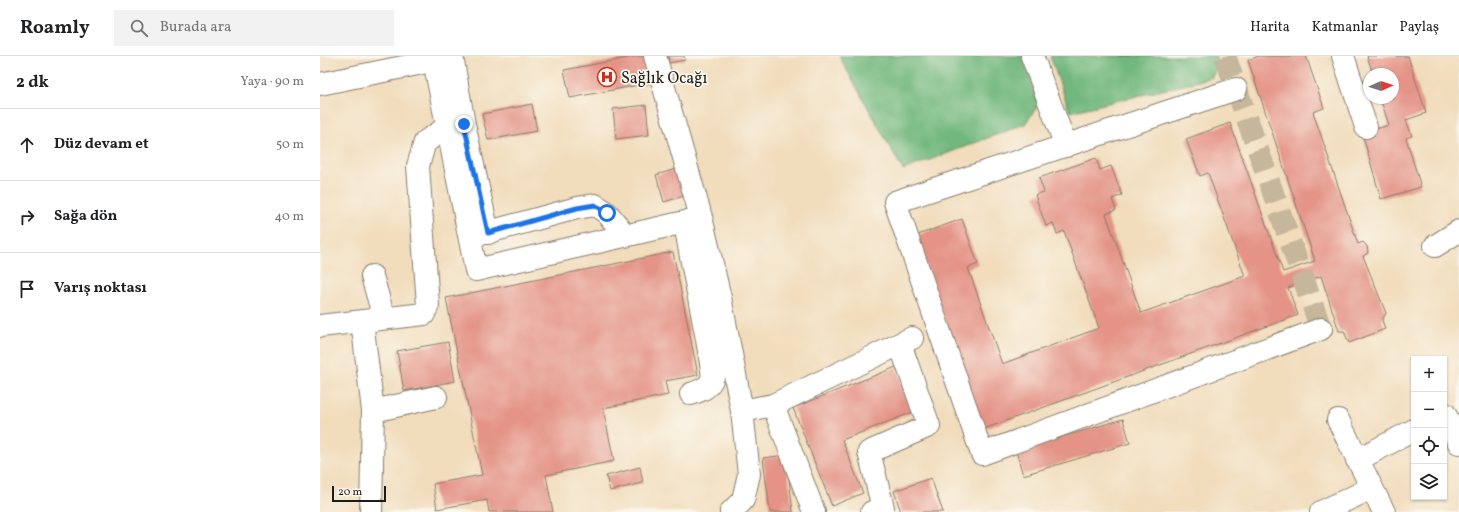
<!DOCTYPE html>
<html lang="tr">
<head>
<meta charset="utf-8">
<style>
	:root { --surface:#fff; --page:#f2f2f2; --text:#202124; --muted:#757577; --line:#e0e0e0 }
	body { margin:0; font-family:Vollkorn,serif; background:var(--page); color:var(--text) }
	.controls { position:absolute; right:12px; bottom:12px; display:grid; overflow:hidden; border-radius:0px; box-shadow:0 1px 3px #0004 }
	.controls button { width:36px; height:36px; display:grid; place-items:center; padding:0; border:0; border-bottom:1px solid var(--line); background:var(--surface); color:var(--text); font:20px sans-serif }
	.compass { position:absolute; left:1043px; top:12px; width:36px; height:36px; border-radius:50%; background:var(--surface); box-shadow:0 1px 3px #0004; rotate:87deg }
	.scale { position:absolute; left:12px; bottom:10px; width:54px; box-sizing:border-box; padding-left:4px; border:2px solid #1c1c1c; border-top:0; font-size:11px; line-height:14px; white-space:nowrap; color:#1c1c1c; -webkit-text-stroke:3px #fbf7ec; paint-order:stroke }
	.stop { position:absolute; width:12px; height:12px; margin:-9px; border:3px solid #1a73e8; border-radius:50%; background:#fff }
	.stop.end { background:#1a73e8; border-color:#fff; box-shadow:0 1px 4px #0008 }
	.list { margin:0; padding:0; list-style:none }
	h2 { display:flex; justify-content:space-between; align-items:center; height:52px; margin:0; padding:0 16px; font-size:17px }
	h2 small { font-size:13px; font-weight:400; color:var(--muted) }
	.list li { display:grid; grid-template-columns:26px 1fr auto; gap:12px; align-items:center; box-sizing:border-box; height:72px; padding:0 16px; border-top:1px solid var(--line) }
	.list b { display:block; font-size:15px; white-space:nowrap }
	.list em { font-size:13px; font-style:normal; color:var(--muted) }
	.icon { flex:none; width:22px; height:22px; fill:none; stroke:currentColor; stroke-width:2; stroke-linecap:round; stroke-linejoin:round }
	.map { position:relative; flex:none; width:1139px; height:456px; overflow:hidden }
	header { display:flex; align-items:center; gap:24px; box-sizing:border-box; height:56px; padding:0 20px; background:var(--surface); border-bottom:1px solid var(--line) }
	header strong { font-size:19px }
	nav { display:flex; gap:22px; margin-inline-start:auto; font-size:14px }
	.search { width:280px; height:36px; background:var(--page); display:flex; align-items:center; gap:10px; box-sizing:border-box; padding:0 14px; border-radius:0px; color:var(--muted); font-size:15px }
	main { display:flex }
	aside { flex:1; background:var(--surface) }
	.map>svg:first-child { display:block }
	.forest { fill:#72b87e; stroke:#476a4d }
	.building { fill:#e49386 }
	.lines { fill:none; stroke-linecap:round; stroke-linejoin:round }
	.minor-tunnel { stroke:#c6b69b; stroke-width:22; stroke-dasharray:22 11; stroke-linecap:butt }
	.minor-casing { stroke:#867c6c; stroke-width:24 }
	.minor { stroke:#fff; stroke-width:22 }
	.route { stroke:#1a73e8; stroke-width:5 }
	.labels { text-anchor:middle; stroke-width:3.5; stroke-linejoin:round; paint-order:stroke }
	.poi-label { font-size:16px; fill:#1c1c1c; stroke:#fbf7ec; text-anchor:start }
</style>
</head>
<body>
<header>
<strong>Roamly</strong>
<div class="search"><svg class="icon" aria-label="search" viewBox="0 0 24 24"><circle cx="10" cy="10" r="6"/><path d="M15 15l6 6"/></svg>Burada ara</div>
<nav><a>Harita</a><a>Katmanlar</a><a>Paylaş</a></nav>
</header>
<main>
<aside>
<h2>2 dk<small>Yaya · 90 m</small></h2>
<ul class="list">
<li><svg class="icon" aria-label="ahead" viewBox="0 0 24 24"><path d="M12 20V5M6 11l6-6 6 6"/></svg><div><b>Düz devam et</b></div><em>50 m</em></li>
<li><svg class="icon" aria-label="right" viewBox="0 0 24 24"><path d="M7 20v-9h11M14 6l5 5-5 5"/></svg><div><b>Sağa dön</b></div><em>40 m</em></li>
<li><svg class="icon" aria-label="arrive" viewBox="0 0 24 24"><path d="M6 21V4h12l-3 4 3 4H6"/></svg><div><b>Varış noktası</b></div></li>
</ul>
</aside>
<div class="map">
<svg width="1139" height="456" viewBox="0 0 1139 456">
	<rect width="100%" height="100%" fill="#fbf7ec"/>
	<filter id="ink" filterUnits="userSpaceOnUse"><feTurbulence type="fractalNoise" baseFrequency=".025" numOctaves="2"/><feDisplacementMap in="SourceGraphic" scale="8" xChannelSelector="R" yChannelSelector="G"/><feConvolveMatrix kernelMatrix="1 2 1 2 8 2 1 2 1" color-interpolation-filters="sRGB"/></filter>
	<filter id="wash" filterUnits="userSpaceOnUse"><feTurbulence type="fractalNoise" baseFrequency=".012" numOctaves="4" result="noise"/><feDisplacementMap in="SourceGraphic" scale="16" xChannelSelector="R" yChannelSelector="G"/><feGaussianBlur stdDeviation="0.9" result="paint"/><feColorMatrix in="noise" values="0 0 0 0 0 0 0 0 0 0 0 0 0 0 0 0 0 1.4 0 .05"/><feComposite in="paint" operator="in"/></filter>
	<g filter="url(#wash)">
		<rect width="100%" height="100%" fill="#f1dcbb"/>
		<!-- forest -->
		<path class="forest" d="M519 0H702L717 38V51L705 68 583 114Z
			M730 0H896L898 9 892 21 868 28 750 56Z"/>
		<g id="blocks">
			<!-- building -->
			<path class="building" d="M318 0H325L330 27 250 42 244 14Z
				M348 0H364L365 4 349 7Z
				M939 0H986L1004 52 993 56 1038 188 1043 186 1047 190 1048 197 1043 200 1066 257 1062 264 1065 273 1029 287 1024 275H1019L1001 220 968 232 978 259 664 373 595 180 642 163 658 208 648 212 682 308 779 272 744 175 737 178 733 167 726 170 715 139 724 136 719 122 776 102 780 114 791 110 802 139 792 143 796 154 786 158 821 257 925 220 888 117 880 120 866 83 910 67 963 216 995 205 928 4Z
				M1047 0H1088L1106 57 1086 64 1092 80 1086 82 1101 131 1061 143 1042 77 1069 69 1060 42H1073V18H1053Z
				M212 48 217 75 168 84 162 58Z
				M326 49 329 79 296 83 293 53Z
				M359 112 367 139 344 146 336 119Z
				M353 196 378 319 345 325 348 339 283 352 294 405 226 419 233 456H169L167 444 117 453 113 428 162 419 126 242Z
				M128 286 135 325 84 335 77 295Z
				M576 311 593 356 522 384 543 437 512 450 473 352Z
				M803 363 810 387 703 419 696 395Z
				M466 399 473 456H450L443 402Z
				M320 411 323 427 290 435 286 420Z
				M611 422 623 456H581L574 435Z"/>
		</g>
	</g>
	<g filter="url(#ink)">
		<use href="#blocks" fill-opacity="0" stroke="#867c6c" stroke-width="1"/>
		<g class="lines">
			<!-- minor-tunnel -->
			<path class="minor-tunnel" d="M905 0 1001 273"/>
			<!-- minor casing -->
			<g class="minor-casing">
				<path id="minor" d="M132 0 144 68 168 177
					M335 0 381 161 401 246 422 355 429 418 423 444 411 456
					M712 0 746 90
					M1023 0 1046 71
					M114 4 156 214 365 166 381 161
					M0 28 127 2
					M916 33 575 146 662 398 1001 273
					M365 166C373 218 386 269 393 321 389 332 382 334 371 338
					M154 180 257 152 275 149 287 157 306 180
					M1115 190 1139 175
					M52 220 64 262
					M42 265 53 355 51 456
					M0 270 104 258 108 249 98 110 105 86 126 72 144 68
					M453 349 494 456
					M53 355 116 341
					M422 355 453 349 592 282
					M1125 358 1139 387
					M1018 364 1064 456
					M1037 404 1094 374
					M552 456 563 452 549 396 609 370 580 288
					M1001 456 1052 432"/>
			</g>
			<!-- minor -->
			<use href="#minor" class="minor"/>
		</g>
	</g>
	<g class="lines" filter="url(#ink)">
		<!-- route -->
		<path class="route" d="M144 68 168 177 257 152 275 149 287 157"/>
	</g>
	<!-- icons -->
	<defs>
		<g id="hospital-ring" transform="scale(1)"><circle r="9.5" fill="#fbf7ec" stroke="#c8321e" stroke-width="1.5"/><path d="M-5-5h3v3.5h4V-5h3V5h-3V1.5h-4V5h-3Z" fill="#c8321e"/></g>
	</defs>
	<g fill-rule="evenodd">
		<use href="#hospital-ring" x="287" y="21"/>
	</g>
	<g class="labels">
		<!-- poi labels -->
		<g class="poi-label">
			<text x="301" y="27">Sağlık Ocağı</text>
		</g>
	</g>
</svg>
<div class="controls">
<button>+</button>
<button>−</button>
<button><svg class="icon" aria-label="locate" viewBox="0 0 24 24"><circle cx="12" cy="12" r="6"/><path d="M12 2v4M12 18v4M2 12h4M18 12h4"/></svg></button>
<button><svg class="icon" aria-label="layers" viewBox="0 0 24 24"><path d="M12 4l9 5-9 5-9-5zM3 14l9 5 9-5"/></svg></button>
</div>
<svg class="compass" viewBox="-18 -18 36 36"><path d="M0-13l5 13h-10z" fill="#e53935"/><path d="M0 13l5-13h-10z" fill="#757577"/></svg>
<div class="scale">20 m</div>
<div class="stop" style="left:287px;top:157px"></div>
<div class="stop end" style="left:144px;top:68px"></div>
</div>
</main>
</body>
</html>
